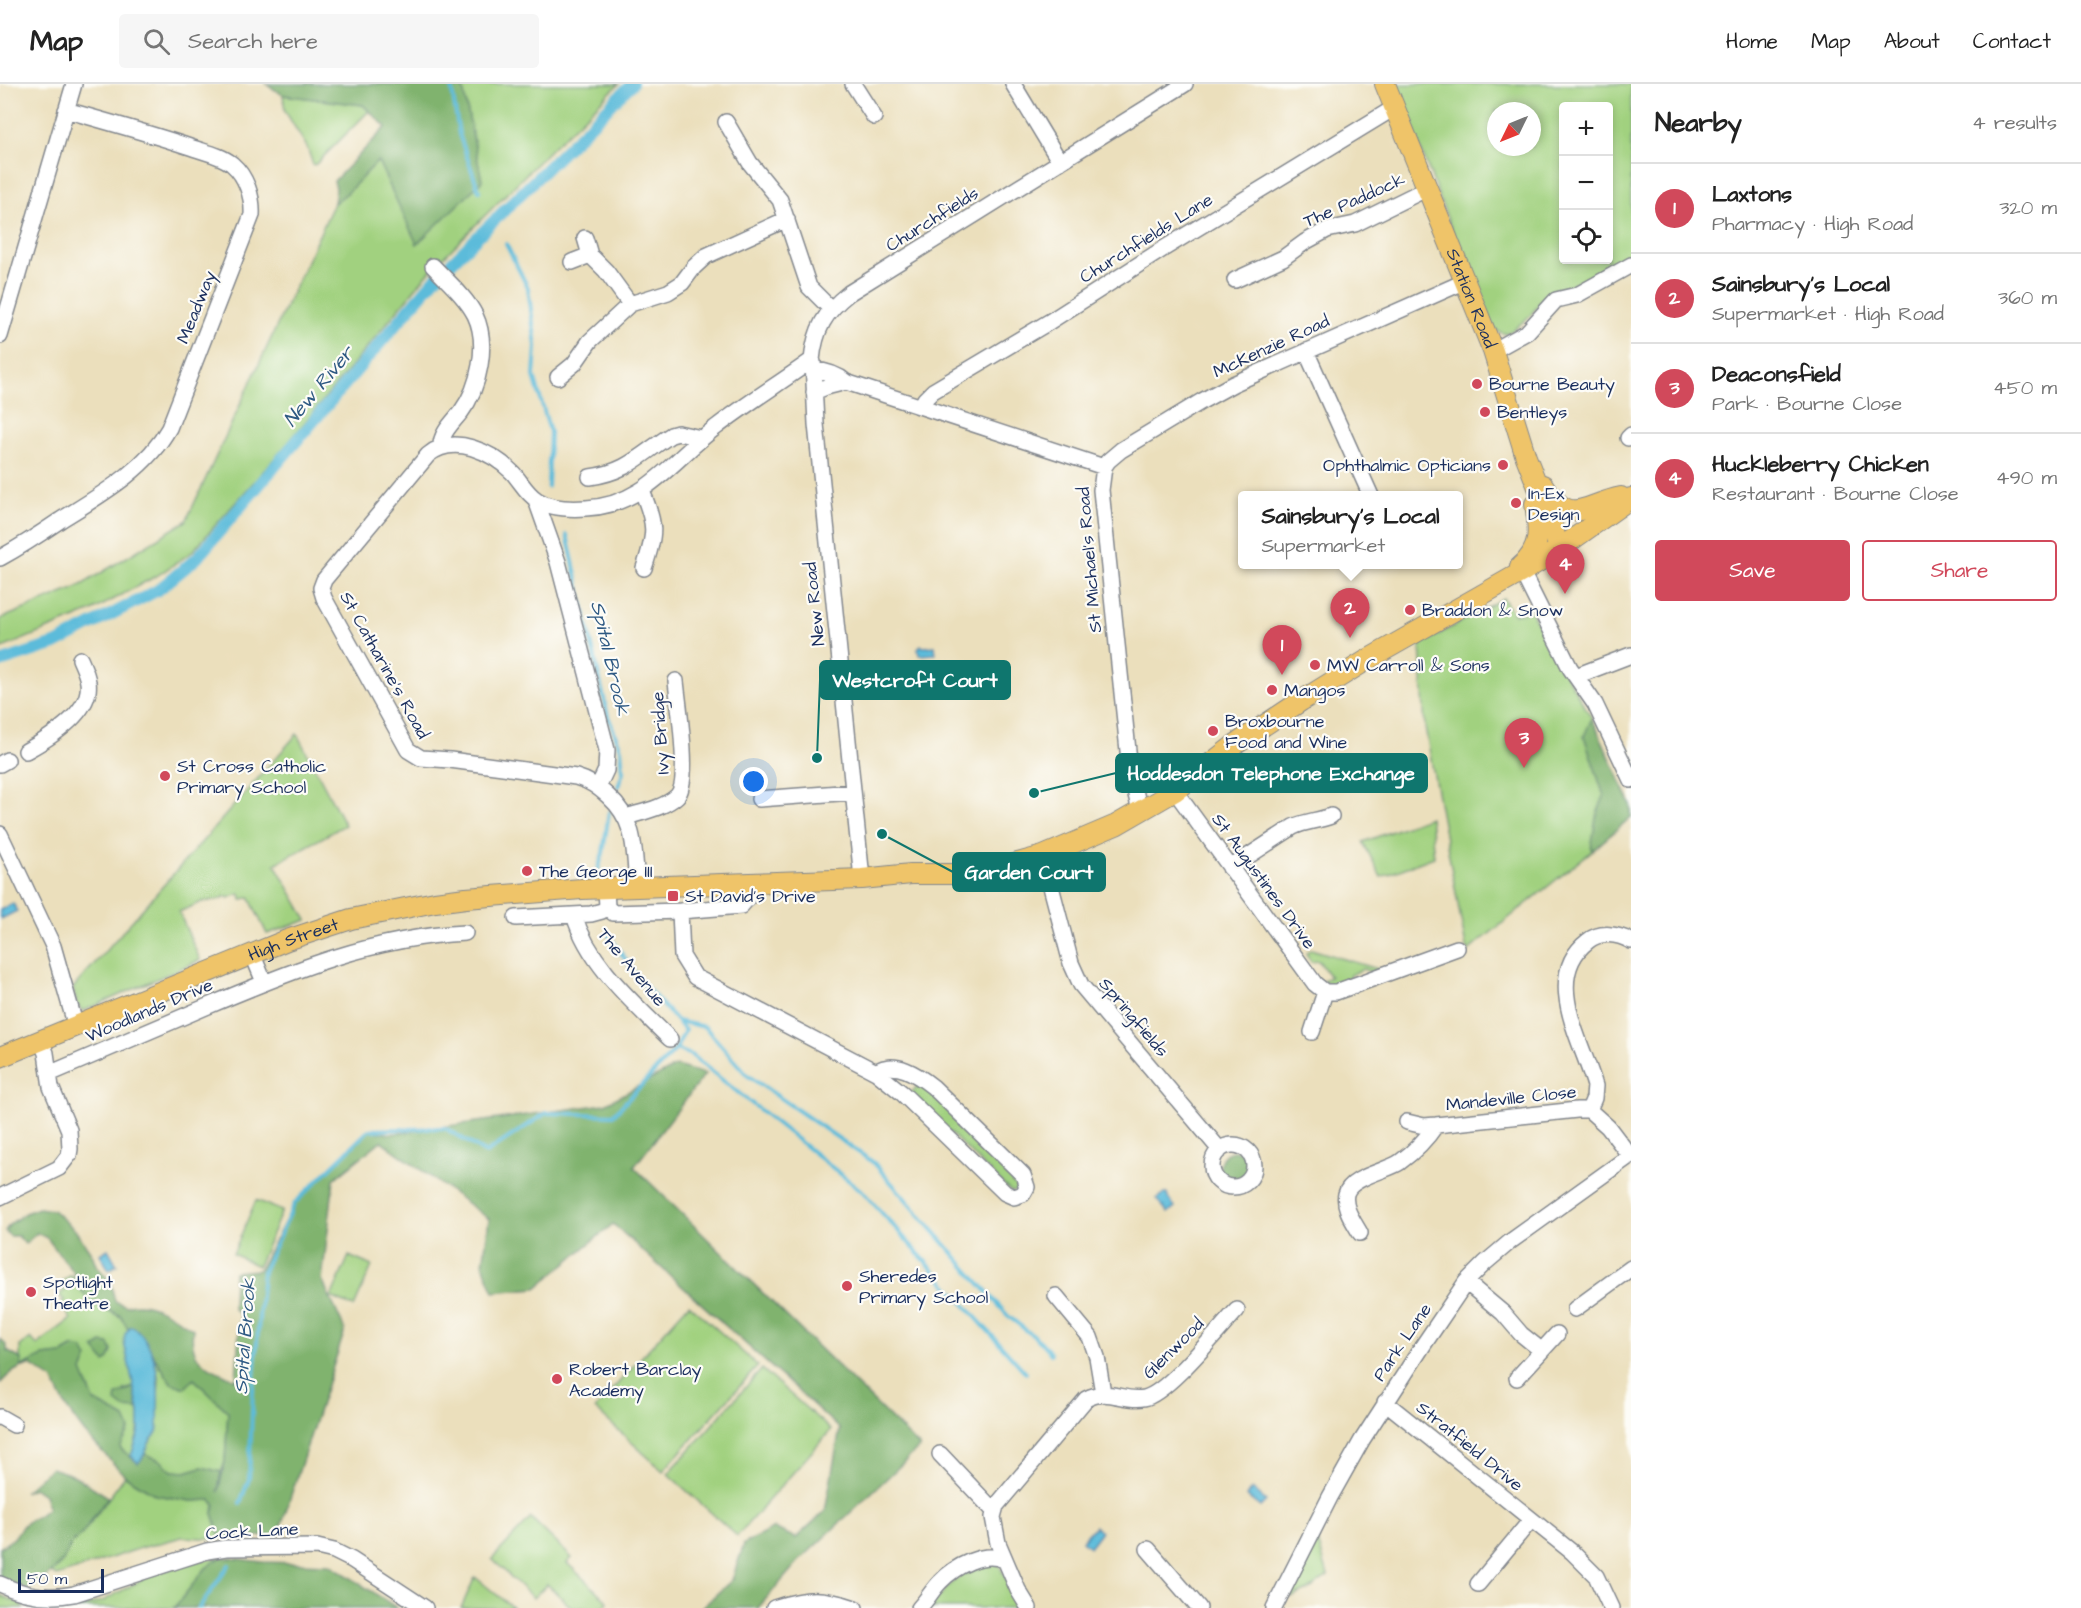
<!DOCTYPE html>
<html lang="en">
<head>
<meta charset="utf-8">
<style>
	:root { --surface:#fff; --page:#f6f6f6; --text:#222; --muted:#767676; --line:#e0e0e0; --accent:#d1495b }
	body { margin:0; font-family:"Architects Daughter",sans-serif; background:var(--page); color:var(--text) }
	.controls { position:absolute; right:18px; top:18px; display:grid; overflow:hidden; border-radius:6px; box-shadow:0 3px 9px #0003 }
	.controls button { width:54px; height:54px; display:grid; place-items:center; padding:0; border:0; border-bottom:2px solid var(--line); background:var(--surface); color:var(--text); font:30px sans-serif }
	.compass { position:absolute; left:1487px; top:18px; width:54px; height:54px; border-radius:50%; background:var(--surface); box-shadow:0 3px 9px #0003; rotate:227deg }
	.scale { position:absolute; left:18px; bottom:15px; width:86px; box-sizing:border-box; padding-left:6px; border:3px solid #1b2f5e; border-top:0; font-size:16px; line-height:21px; white-space:nowrap; color:#1b2f5e; -webkit-text-stroke:4px #fdfcf7; paint-order:stroke }
	.you { position:absolute; left:754px; top:698px; width:21px; height:21px; margin:-15px; border:4px solid #fff; border-radius:50%; background:#1a73e8; box-shadow:0 0 0 9px #1a73e833 }
	.badge { display:grid; place-items:center; width:39px; height:39px; border-radius:50%; background:var(--accent); color:#fff; font-size:20px; font-weight:700 }
	.pin { position:absolute; translate:-50% -50px; filter:drop-shadow(0 2px 3px #0008) }
	.pin::after { content:''; position:absolute; top:32px; width:21px; height:18px; background:inherit; clip-path:polygon(0 0,100% 0,50% 100%) }
	.popup { position:absolute; left:1238px; top:407px; width:225px; height:78px; box-sizing:border-box; display:grid; place-content:center; border-radius:6px; background:var(--surface); filter:drop-shadow(0 2px 4px #0005); font-size:20px; white-space:nowrap; color:var(--muted) }
	.popup b { font-size:22px; color:var(--text) }
	.popup::after { content:''; position:absolute; left:50%; top:100%; margin-left:-12px; border:12px solid transparent; border-top-color:var(--surface) }
	.list { margin:0; padding:0; list-style:none }
	h2 { display:flex; justify-content:space-between; align-items:center; height:78px; margin:0; padding:0 24px; font-size:26px }
	h2 small { font-size:20px; font-weight:400; color:var(--muted) }
	.list li { display:grid; grid-template-columns:39px 1fr auto; gap:18px; align-items:center; box-sizing:border-box; height:90px; padding:0 24px; border-top:2px solid var(--line) }
	.list b { display:block; font-size:22px; white-space:nowrap }
	.list p { margin:0; font-size:20px; white-space:nowrap; color:var(--muted) }
	.list em { font-size:20px; font-style:normal; color:var(--muted) }
	.actions { display:flex; gap:12px; padding:18px 24px }
	.actions a { flex:1; padding:14px 0; border:2px solid var(--accent); border-radius:6px; text-align:center; font-size:21px; color:var(--accent) }
	.actions .main { background:var(--accent); color:#fff }
	.icon { flex:none; width:33px; height:33px; fill:none; stroke:currentColor; stroke-width:2; stroke-linecap:round; stroke-linejoin:round }
	.map { position:relative; flex:none; width:1631px; height:1524px; overflow:hidden }
	header { display:flex; align-items:center; gap:36px; box-sizing:border-box; height:84px; padding:0 30px; background:var(--surface); border-bottom:2px solid var(--line) }
	header strong { font-size:28px }
	nav { display:flex; gap:33px; margin-inline-start:auto; font-size:21px }
	.search { width:420px; height:54px; background:var(--page); display:flex; align-items:center; gap:15px; box-sizing:border-box; padding:0 21px; border-radius:6px; color:var(--muted); font-size:22px }
	main { display:flex }
	aside { flex:1; background:var(--surface) }
	.map>svg:first-child { display:block }
	.green { fill:#a1d17f; stroke:#5e806e; stroke-width:1.5; fill-rule:evenodd }
	.forest { fill:#80b36e; stroke:#4e7166; stroke-width:1.5 }
	.water { fill:#5bbbda; stroke:#3b759c; stroke-width:1.5 }
	.lines { fill:none; stroke-linecap:round; stroke-linejoin:round }
	.stream { stroke:#5bbbda; stroke-width:4 }
	.canal { stroke:#5bbbda; stroke-width:12 }
	.minor-casing { stroke:#83878d; stroke-width:18 }
	.major-casing { stroke:#83878d; stroke-width:22 }
	.minor { stroke:#fff; stroke-width:15 }
	.major { stroke:#efc469; stroke-width:20 }
	.poi-dot { fill:#d1495b; stroke:#fdfcf7; stroke-width:2 }
	.labels { text-anchor:middle; stroke-width:4.5; stroke-linejoin:round; paint-order:stroke }
	.street-label { font-size:18px; fill:#1b2f5e; stroke:#fdfcf7 }
	.poi-label { font-size:18px; fill:#1b2f5e; stroke:#fdfcf7; text-anchor:start }
	.water-label { font-size:20px; font-style:italic; fill:#2e5983; stroke:#fdfcf7 }
	.leader { fill:none; stroke:#0f766e; stroke-width:2 }
	.callout-dot { fill:#0f766e; stroke:#fdfcf7; stroke-width:2 }
	.callout { fill:#0f766e; stroke:#0f766e; stroke-width:2 }
	.callout-label { font-size:20px; text-anchor:middle; font-weight:bold; fill:#fff }
</style>
</head>
<body>
<header>
<strong>Map</strong>
<div class="search"><svg class="icon" aria-label="search" viewBox="0 0 24 24"><circle cx="10" cy="10" r="6"/><path d="M15 15l6 6"/></svg>Search here</div>
<nav><a>Home</a><a>Map</a><a>About</a><a>Contact</a></nav>
</header>
<main>
<div class="map">
<svg width="1631" height="1524" viewBox="0 0 1631 1524">
	<rect width="100%" height="100%" fill="#fdfcf7"/>
	<filter id="ink" filterUnits="userSpaceOnUse"><feTurbulence type="fractalNoise" baseFrequency=".0167" numOctaves="2"/><feDisplacementMap in="SourceGraphic" scale="12" xChannelSelector="R" yChannelSelector="G"/><feConvolveMatrix kernelMatrix="1 2 1 2 8 2 1 2 1" color-interpolation-filters="sRGB"/></filter>
	<filter id="wash" filterUnits="userSpaceOnUse"><feTurbulence type="fractalNoise" baseFrequency=".008" numOctaves="4" result="noise"/><feDisplacementMap in="SourceGraphic" scale="24" xChannelSelector="R" yChannelSelector="G"/><feGaussianBlur stdDeviation="1.35" result="paint"/><feColorMatrix in="noise" values="0 0 0 0 0 0 0 0 0 0 0 0 0 0 0 0 0 1.4 0 .05"/><feComposite in="paint" operator="in"/></filter>
	<g filter="url(#wash)">
		<rect width="100%" height="100%" fill="#ebdfbc"/>
		<!-- green -->
		<path class="green" d="M462 0H619L553 63 430 187 288 359 192 468 158 491 92 527 0 565V535L78 503 186 437 334 119 347 109 378 77 417 159 482 97Z
			M1396 0H1631V170L1571 202 1553 206 1544 213 1530 232 1513 246 1505 250 1495 246 1472 199ZM1564 22H1608V176H1564ZM1496 27H1532V63H1496Z
			M283 11 363 21 369 27 316 80 313 81 307 63 285 27Z
			M1503 514 1514 530 1531 527 1570 598 1592 634 1631 721V733L1593 766 1468 867 1466 863 1425 643 1420 561Z
			M297 650 345 741 275 780 307 836 267 850 249 813 242 816 240 810 228 814 227 812 217 816 202 818 179 828 200 876 83 927 77 921 73 904Z
			M1430 733 1434 773 1381 793 1363 758Z
			M1311 865 1381 886 1370 888 1363 885 1350 891 1347 898 1336 903 1325 899 1323 896 1330 893 1319 877 1311 878 1306 869Z
			M921 998 1020 1094 1019 1106 1011 1108 911 1011 912 1008Z
			M256 1116 282 1127 258 1182 233 1170Z
			M349 1172 372 1182 354 1223 331 1213Z
			M71 1191 88 1216 121 1233 128 1245 124 1258 134 1303 124 1306 136 1325 138 1324C141 1342 137 1355 131 1372L132 1375 120 1364 125 1334 94 1317 85 1299 74 1263 62 1270 43 1272 20 1283V1262L31 1254 37 1261 71 1235 60 1220 64 1216 59 1211 65 1206 60 1199Z
			M689 1220 758 1282 663 1387 595 1325Z
			M153 1270 160 1284 194 1295 228 1328 225 1378 221 1388 202 1383 185 1388 172 1387 160 1376 145 1370 148 1361 155 1351 159 1296Z
			M762 1285 831 1346 737 1452 668 1390Z
			M125 1392 156 1411 191 1417 211 1416 214 1421 213 1429 221 1455 182 1453 141 1464 57 1492 51 1489 63 1477 71 1460 82 1450Z
			M531 1434 572 1474 567 1479 608 1518 602 1524H572L547 1500 533 1514 492 1475Z
			M1318 1457 1328 1492 1308 1506 1293 1513 1288 1512Z
			M221 1473 206 1484 174 1524H76L103 1517 150 1491 196 1477Z
			M990 1479 999 1481 1015 1512 1014 1524H930C953 1495 955 1492 990 1479Z
			M475 1493 513 1524H461Z
			M0 1511 21 1520 24 1524H0Z"/>
		<!-- forest -->
		<path class="forest" d="M266 0H462L482 97 417 160 378 77 347 109 334 119 336 104 334 97 386 43 363 21 283 11Z
			M1592 634 1631 721V733L1593 766 1591 765 1596 733 1604 712 1584 652Z
			M676 982 705 990 634 1083 920 1363 798 1478 758 1524H701L732 1496 744 1460 774 1444 796 1454 825 1427 840 1345 613 1140 536 1204 494 1208 483 1181 489 1135 381 1057 334 1095 322 1196 345 1246 278 1451 221 1455 213 1429 215 1421 211 1416 191 1417 156 1411 125 1392 84 1348 66 1323 52 1295 30 1281C17 1284 9 1289 0 1300V1255L7 1262V1267L21 1275V1283L43 1272 62 1270 74 1263 83 1265 88 1274 82 1287 94 1317 125 1334 130 1345 120 1364 138 1379 145 1370 160 1376 172 1387 185 1388 202 1383 221 1388 218 1408 225 1378 228 1328 194 1295 185 1304 171 1299 138 1247 134 1243 128 1245 121 1232 88 1216 76 1198 74 1189 47 1154 37 1149 25 1160 18 1152H10L5 1147 10 1140 25 1129 39 1124 53 1126 76 1147 92 1170 96 1181 110 1197 115 1217 126 1222C149 1214 174 1233 193 1245 188 1280 210 1283 236 1296L240 1231 233 1224 234 1188 259 1186 295 1119 369 1046 391 1050 605 1020Z
			M1220 1082a15 15 0 1 1 30 0a15 15 0 1 1-30 0Z
			M102 1259 109 1260 112 1267 109 1275 105 1278 94 1264Z
			M134 1303 138 1324 136 1325 124 1324 116 1318 117 1311Z
			M51 1384 75 1392 108 1413 82 1450 71 1460 63 1477 51 1489 28 1506 0 1494V1464L14 1454 24 1440 41 1430 48 1424 44 1411 34 1404 24 1408Z
			M221 1473 263 1478 330 1480 397 1524H174L206 1484Z"/>
		<!-- water -->
		<path class="water" d="M921 561 923 563 935 562 936 570 919 571 918 564Z
			M13 819 17 827 1 835 0 826Z
			M1164 1110H1167L1168 1114 1175 1123 1168 1129 1157 1115Z
			M108 1165 117 1181 109 1186 100 1170Z
			M130 1243H134C158 1264 159 1295 158 1325 158 1332 159 1342 157 1348 155 1352 151 1355 149 1359 145 1367 145 1373 138 1379L131 1372 139 1349V1327L124 1258 125 1250Z
			M1252 1405 1266 1417 1260 1423 1246 1412Z
			M1095 1442 1101 1447 1089 1463 1082 1457Z"/>
		<g class="lines">
			<!-- stream -->
			<path class="stream" d="M451 0 459 50 479 107
				M506 160 528 204 536 262 534 292 550 348 548 403
				M567 451 608 632 621 665 623 688 618 703
				M597 789 603 769 609 728
				M677 937 705 943 747 991 874 1079 1008 1232 1041 1258 1051 1270
				M676 965 691 971 863 1108 1026 1289
				M240 1419 249 1395 253 1305 263 1187 295 1119 369 1046 445 1044 486 1069 546 1029 613 1031 676 965 685 946 639 895 608 850
				M199 1524 229 1481"/>
			<!-- canal -->
			<path class="canal" d="M0 578 55 560 158 506 197 474 434 196 632 0"/>
		</g>
	</g>
	<g filter="url(#ink)">
		<g class="lines">
			<!-- minor casing -->
			<g class="minor-casing">
				<path id="minor" d="M853 0 874 33
					M1013 0 1060 78
					M726 38 750 79 780 116 809 203 830 224
					M585 154 590 171 606 187 630 220
					M572 178 590 171
					M433 182C447 197 466 213 475 231 489 260 479 304 461 328 453 338 440 350 441 363
					M1235 196 1283 174 1305 158 1327 146 1355 140 1426 105
					M0 252 74 0
					M1306 267 1371 412
					M1493 267 1527 248 1556 216 1577 211 1631 181
					M813 278 816 340 862 795
					M813 286C826 287 837 290 846 298L1104 383 1101 406 1130 686 1140 727
					M558 293 574 280 590 257 630 220 668 208 682 199 694 183 706 172 787 135
					M814 308 826 303 846 298
					M922 322 925 315 933 307 1049 238 1163 165 1394 24
					M1628 354 1631 351
					M1104 383 1108 377 1121 366 1202 317 1233 300 1466 197
					M590 393C628 388 641 370 671 351L678 349 701 354
					M642 407C656 441 656 449 644 484
					M536 416 558 478 607 666 606 686 598 703
					M0 474C20 463 40 450 59 437 99 412 146 386 169 344L252 131C253 113 246 92 232 80 221 71 204 68 190 63 149 49 107 38 66 26
					M1522 488 1570 584 1595 620 1631 696
					M1576 592 1631 571
					M26 667C48 655 93 628 88 598 87 590 83 582 80 575
					M0 680 7 676
					M1175 707 1315 900 1325 908H1336L1457 864
					M759 715 853 708
					M626 733C642 728 664 724 677 712 691 698 678 619 676 597
					M0 750 53 862 76 943
					M1043 772 1071 879 1081 901 1220 1066
					M1230 784 1293 743C1305 737 1318 737 1331 732
					M637 803C634 767 637 738 608 712 598 703 590 697 576 693L450 676 421 674 408 666 324 514 321 504 324 496 428 371C454 349 492 368 513 389 521 398 527 410 537 416 551 425 571 425 586 424 644 422 673 375 715 344 746 320 780 299 812 276 815 245 825 228 849 209L1185 0
					M606 805 607 823 613 829 680 827 741 822 747 815 752 798
					M680 827 682 872 695 893 876 988C895 975 918 991 933 1003L1023 1091 1027 1103 1023 1110 1014 1113 1005 1109 902 1009 876 988
					M574 831C589 881 633 918 670 955
					M516 834 591 830 602 827 607 823
					M252 869 264 898
					M1312 948 1325 908
					M49 990C102 967 155 945 208 922 291 887 374 853 465 849
					M1407 1038 1424 1042 1436 1041 1577 1026H1589
					M1212 1082a21 21 0 1 1 42 0a21 21 0 1 1-42 0Z
					M1630 1072 1608 1043 1589 1026 1594 1014 1595 1002C1583 959 1541 893 1588 857 1600 847 1618 850 1631 857
					M0 1113 59 1084 69 1071 70 1065 69 1046 51 1003 46 969 41 956
					M1360 1149C1354 1138 1343 1124 1346 1110 1350 1093 1387 1087 1400 1078 1415 1067 1426 1056 1436 1041
					M1466 1198 1503 1229 1521 1250 1541 1266
					M1056 1212 1090 1253 1097 1273 1103 1309
					M1575 1225 1631 1184
					M1517 1294 1557 1250
					M1385 1318 1572 1468 1596 1492 1611 1524
					M0 1333 14 1341
					M940 1370 994 1427
					M1148 1465 1199 1524
					M0 1500C23 1511 49 1515 74 1510L207 1467 226 1464 317 1463 334 1467 352 1476 425 1524
					M1478 1500 1531 1436
					M774 1524C808 1513 822 1513 855 1524
					M919 1524C927 1516 932 1506 940 1498 954 1483 984 1466 1004 1476
					M1029 1524 1018 1506 998 1459 993 1433 996 1422 1086 1315C1108 1303 1123 1318 1144 1314 1167 1310 1219 1245 1237 1226
					M1274 1524 1330 1413 1362 1356 1424 1260 1466 1198 1485 1179 1511 1157 1631 1071"/>
			</g>
			<!-- major casing -->
			<g class="major-casing">
				<g id="major">
					<path id="s1" d="M1385 0 1493 267 1526 373 1549 431 1559 465"/>
					<path d="M1543 401C1572 445 1584 420 1621 413"/>
					<path d="M1520 483C1542 465 1539 445 1535 420"/>
					<path id="s2" d="M0 973 287 856 351 835 435 818 466 814 582 805 862 795 911 790H959L1003 783 1043 772 1116 741 1175 707 1236 660 1301 617 1367 576 1522 488 1559 465 1631 414"/>
				</g>
			</g>
			<!-- minor -->
			<use href="#minor" class="minor"/>
			<!-- major -->
			<use href="#major" class="major"/>
		</g>
	</g>
	<!-- markers -->
	<g class="poi-dot">
		<circle cx="1477" cy="300" r="6"/>
		<circle cx="1485" cy="328" r="6"/>
		<circle cx="1503" cy="381" r="6"/>
		<circle cx="1516" cy="419" r="6"/>
		<circle cx="1410" cy="526" r="6"/>
		<circle cx="1315" cy="581" r="6"/>
		<circle cx="1272" cy="606" r="6"/>
		<circle cx="1213" cy="647" r="6"/>
		<circle cx="165" cy="692" r="6"/>
		<circle cx="527" cy="787" r="6"/>
		<rect x="667" y="806" width="12" height="12" rx="3"/>
		<circle cx="847" cy="1202" r="6"/>
		<circle cx="31" cy="1208" r="6"/>
		<circle cx="557" cy="1295" r="6"/>
	</g>
	<g class="labels">
		<!-- street labels -->
		<g class="street-label">
			<text transform="translate(1354 116) rotate(-24)" y="6">The Paddock</text>
			<text transform="translate(932 135) rotate(-32)" y="6">Churchfields</text>
			<text transform="translate(1146 154) rotate(-32)" y="6">Churchfields Lane</text>
			<text dy="6" stroke="none"><textPath href="#s1" startOffset="231">Station Road</textPath></text>
			<text transform="translate(196 223) rotate(-68)" y="6">Meadway</text>
			<text transform="translate(1271 262) rotate(-25)" y="6">McKenzie Road</text>
			<text transform="translate(1089 476) rotate(-95)" y="6">St Michael's Road</text>
			<text transform="translate(814 520) rotate(-96)" y="6">New Road</text>
			<text transform="translate(385 581) rotate(61)" y="6">St Catharine's Road</text>
			<text transform="translate(660 649) rotate(-94)" y="6">Ivy Bridge</text>
			<text transform="translate(1264 797) rotate(54)" y="6">St Augustines Drive</text>
			<text dy="6" stroke="none"><textPath href="#s2" startOffset="316">High Street</textPath></text>
			<text transform="translate(632 883) rotate(50)" y="6">The Avenue</text>
			<text transform="translate(149 926) rotate(-23)" y="6">Woodlands Drive</text>
			<text transform="translate(1134 933) rotate(50)" y="6">Springfields</text>
			<text transform="translate(1511 1014) rotate(-6)" y="6">Mandeville Close</text>
			<text transform="translate(1402 1258) rotate(-56)" y="6">Park Lane</text>
			<text transform="translate(1173 1264) rotate(-45)" y="6">Glenwood</text>
			<text transform="translate(1470 1362) rotate(39)" y="6">Stratfield Drive</text>
			<text transform="translate(252 1447) rotate(-3)" y="6">Cock Lane</text>
		</g>
		<!-- poi labels -->
		<g class="poi-label">
			<text x="1489" y="306">Bourne Beauty</text>
			<text x="1497" y="334">Bentleys</text>
			<text x="1491" y="387" text-anchor="end">Ophthalmic Opticians</text>
			<text x="1528" y="415">In-Ex<tspan x="1528" dy="21">Design</tspan></text>
			<text x="1422" y="532">Braddon &amp; Snow</text>
			<text x="1327" y="587">MW Carroll &amp; Sons</text>
			<text x="1284" y="612">Mangos</text>
			<text x="1225" y="643">Broxbourne<tspan x="1225" dy="21">Food and Wine</tspan></text>
			<text x="177" y="688">St Cross Catholic<tspan x="177" dy="21">Primary School</tspan></text>
			<text x="539" y="793">The George III</text>
			<text x="685" y="818">St David's Drive</text>
			<text x="859" y="1198">Sheredes<tspan x="859" dy="21">Primary School</tspan></text>
			<text x="43" y="1204">Spotlight<tspan x="43" dy="21">Theatre</tspan></text>
			<text x="569" y="1291">Robert Barclay<tspan x="569" dy="21">Academy</tspan></text>
		</g>
		<!-- water labels -->
		<g class="water-label">
			<text transform="translate(318 302) rotate(-50)" y="7">New River</text>
			<text transform="translate(611 574) rotate(77)" y="7">Spital Brook</text>
			<text transform="translate(244 1252) rotate(-86)" y="7">Spital Brook</text>
		</g>
	</g>
	<!-- callouts -->
	<path class="leader" d="M817 674L820 596M1034 709L1116 689M882 750L953 788"/>
	<g class="callout-dot">
		<circle cx="817" cy="674" r="6"/>
		<circle cx="1034" cy="709" r="6"/>
		<circle cx="882" cy="750" r="6"/>
	</g>
	<g class="callout">
		<rect x="820" y="577" width="190" height="38" rx="6"/>
		<rect x="1116" y="670" width="311" height="38" rx="6"/>
		<rect x="953" y="769" width="152" height="38" rx="6"/>
	</g>
	<g class="callout-label">
		<text x="915" y="603">Westcroft Court</text>
		<text x="1271" y="696">Hoddesdon Telephone Exchange</text>
		<text x="1029" y="795">Garden Court</text>
	</g>
</svg>
<div class="controls">
<button>+</button>
<button>−</button>
<button><svg class="icon" aria-label="locate" viewBox="0 0 24 24"><circle cx="12" cy="12" r="6"/><path d="M12 2v4M12 18v4M2 12h4M18 12h4"/></svg></button>
</div>
<svg class="compass" viewBox="-18 -18 36 36"><path d="M0-13l5 13h-10z" fill="#e53935"/><path d="M0 13l5-13h-10z" fill="#767676"/></svg>
<div class="scale">50 m</div>
<div class="you"></div>
<div class="pin badge" style="left:1282px;top:591px">1</div>
<div class="pin badge" style="left:1350px;top:554px">2</div>
<div class="popup"><b>Sainsbury's Local</b>Supermarket</div>
<div class="pin badge" style="left:1524px;top:684px">3</div>
<div class="pin badge" style="left:1565px;top:510px">4</div>
</div>
<aside>
<h2>Nearby<small>4 results</small></h2>
<ul class="list">
<li><span class="badge">1</span><div><b>Laxtons</b><p>Pharmacy · High Road</p></div><em>320 m</em></li>
<li><span class="badge">2</span><div><b>Sainsbury's Local</b><p>Supermarket · High Road</p></div><em>360 m</em></li>
<li><span class="badge">3</span><div><b>Deaconsfield</b><p>Park · Bourne Close</p></div><em>450 m</em></li>
<li><span class="badge">4</span><div><b>Huckleberry Chicken</b><p>Restaurant · Bourne Close</p></div><em>490 m</em></li>
</ul>
<div class="actions"><a class="main">Save</a><a>Share</a></div>
</aside>
</main>
</body>
</html>
